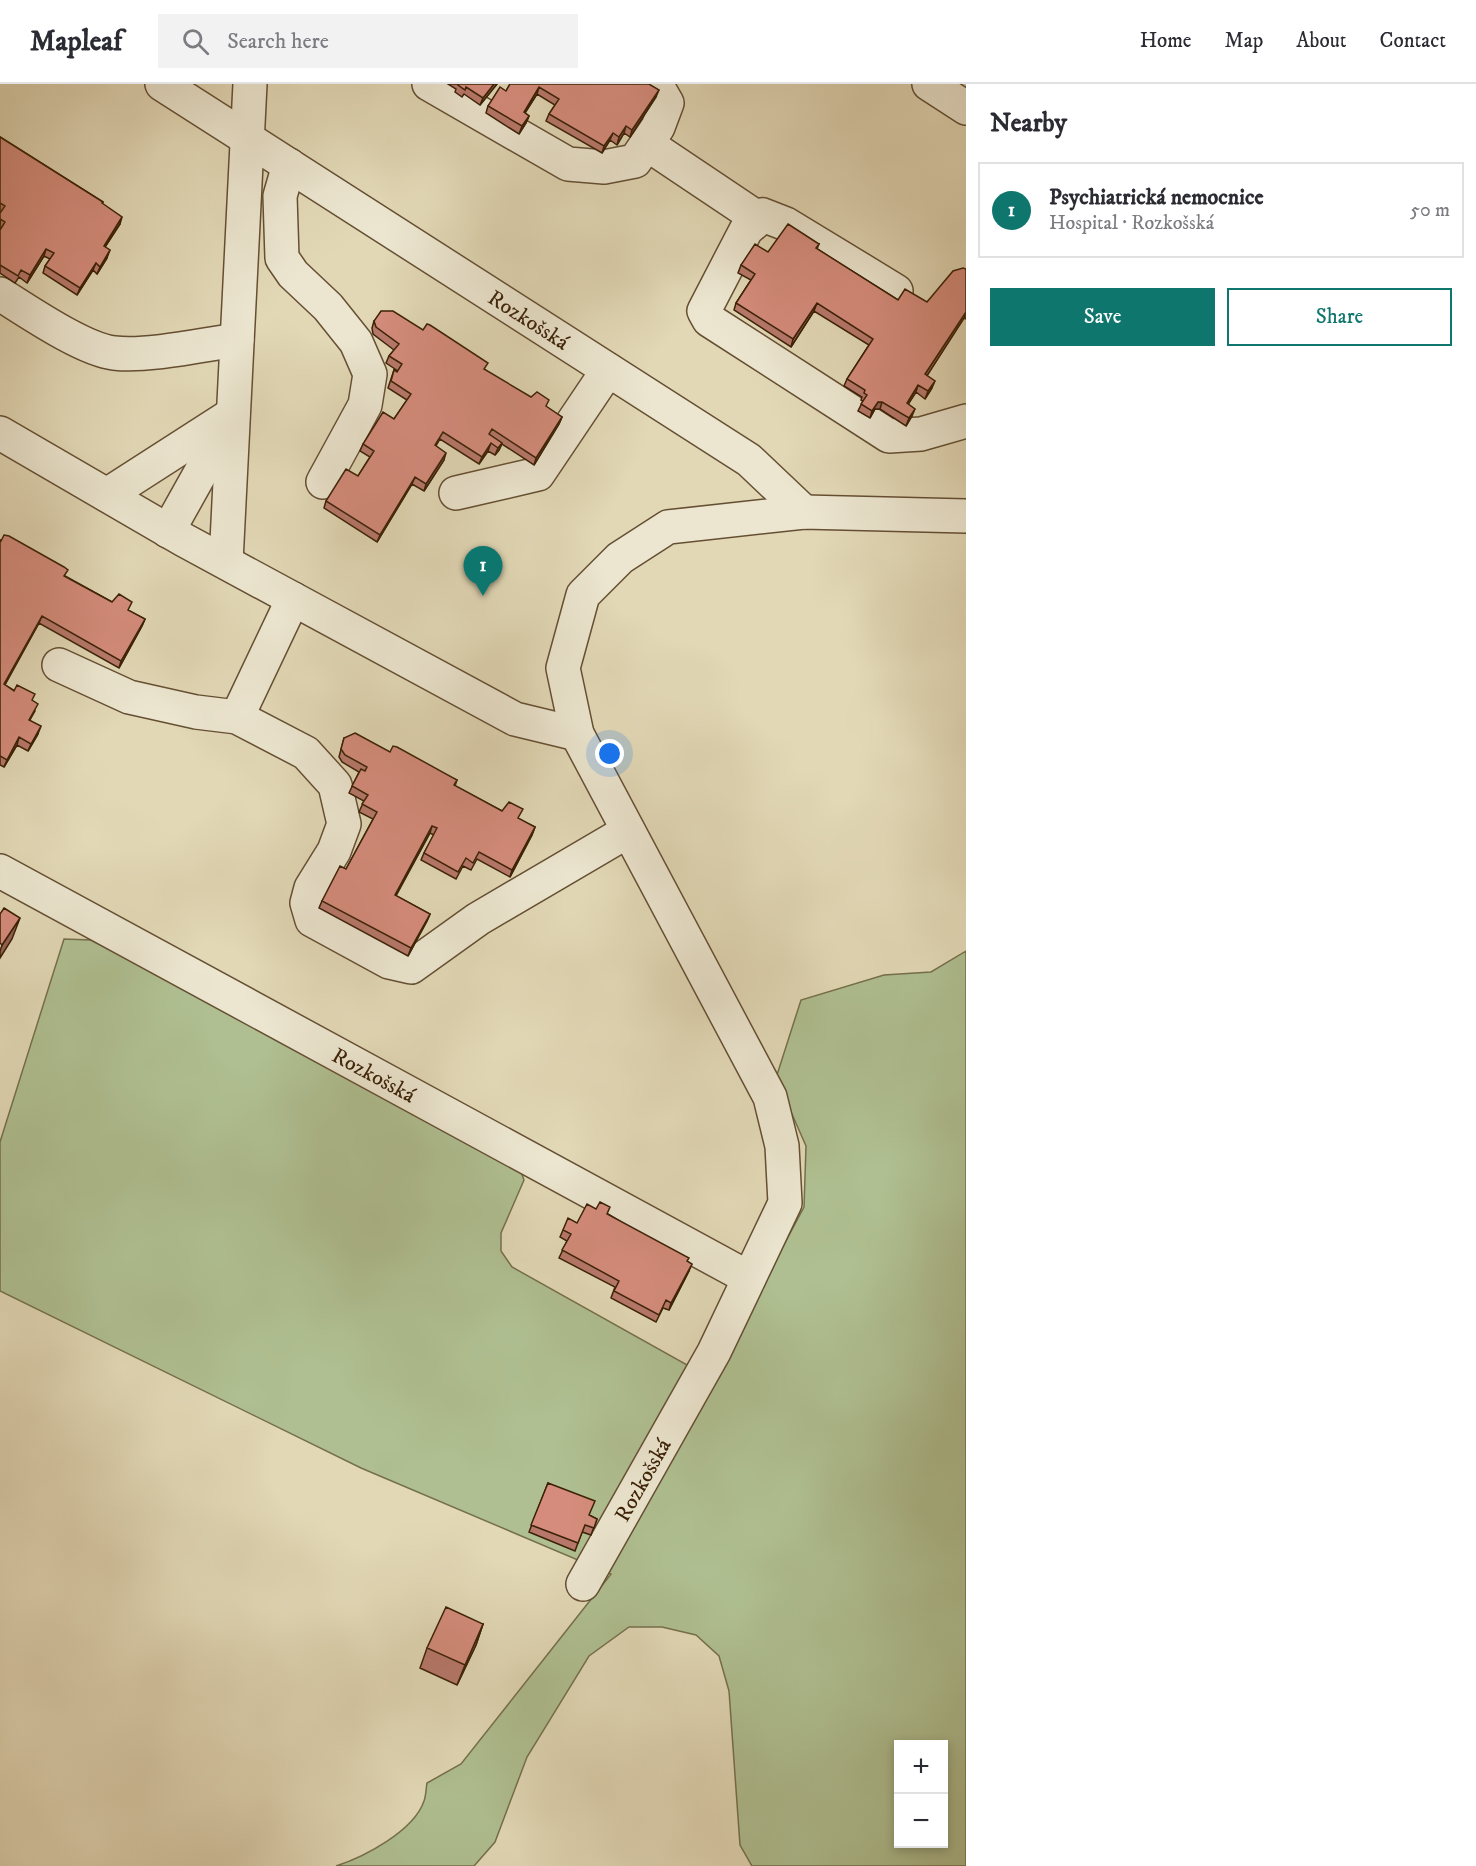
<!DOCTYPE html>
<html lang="en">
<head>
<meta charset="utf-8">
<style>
	:root { --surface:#fff; --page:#f2f2f3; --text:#2b2b33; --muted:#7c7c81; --line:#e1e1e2; --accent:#0f766e }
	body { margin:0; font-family:"IM FELL DW Pica",serif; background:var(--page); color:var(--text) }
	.controls { position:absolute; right:18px; bottom:18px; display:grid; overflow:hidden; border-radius:0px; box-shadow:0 3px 9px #0003 }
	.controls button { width:54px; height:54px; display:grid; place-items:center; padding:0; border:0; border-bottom:2px solid var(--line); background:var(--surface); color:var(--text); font:30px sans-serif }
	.you { position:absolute; left:610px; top:670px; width:21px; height:21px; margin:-15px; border:4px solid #fff; border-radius:50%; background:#1a73e8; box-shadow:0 0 0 9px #1a73e833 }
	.badge { display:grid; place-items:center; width:39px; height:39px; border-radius:50%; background:var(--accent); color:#fff; font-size:20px; font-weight:700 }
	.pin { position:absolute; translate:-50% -50px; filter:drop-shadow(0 2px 3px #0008) }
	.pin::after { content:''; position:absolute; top:32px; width:21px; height:18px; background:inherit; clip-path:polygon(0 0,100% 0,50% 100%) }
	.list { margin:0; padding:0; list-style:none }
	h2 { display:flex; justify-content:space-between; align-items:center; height:78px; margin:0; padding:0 24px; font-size:26px }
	h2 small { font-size:20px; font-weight:400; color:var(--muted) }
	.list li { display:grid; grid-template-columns:39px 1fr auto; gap:18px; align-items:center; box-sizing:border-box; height:96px; margin:0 12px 12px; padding:0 12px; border:2px solid var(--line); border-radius:0px }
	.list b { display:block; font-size:22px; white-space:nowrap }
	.list p { margin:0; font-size:20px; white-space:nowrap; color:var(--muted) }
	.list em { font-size:20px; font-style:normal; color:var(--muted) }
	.actions { display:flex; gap:12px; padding:18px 24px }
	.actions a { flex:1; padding:14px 0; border:2px solid var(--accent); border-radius:0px; text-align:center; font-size:21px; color:var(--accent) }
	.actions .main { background:var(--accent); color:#fff }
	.icon { flex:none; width:33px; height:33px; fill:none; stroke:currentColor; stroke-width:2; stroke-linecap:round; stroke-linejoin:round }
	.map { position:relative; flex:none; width:966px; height:1782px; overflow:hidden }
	header { display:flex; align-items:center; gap:36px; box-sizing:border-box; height:84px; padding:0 30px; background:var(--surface); border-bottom:2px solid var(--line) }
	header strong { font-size:28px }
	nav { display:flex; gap:33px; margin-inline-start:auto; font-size:21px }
	.search { width:420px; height:54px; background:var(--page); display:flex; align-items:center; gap:15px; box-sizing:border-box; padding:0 21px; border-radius:0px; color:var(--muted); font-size:22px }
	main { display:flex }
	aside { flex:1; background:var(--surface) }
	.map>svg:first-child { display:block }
	.green { fill:#afbf91; stroke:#75704c; stroke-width:1.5; fill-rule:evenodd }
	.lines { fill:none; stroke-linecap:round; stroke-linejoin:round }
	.minor-casing { stroke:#654f33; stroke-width:36 }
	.minor { stroke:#ece6d0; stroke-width:33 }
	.wall { fill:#b7786b; stroke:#3b2107; stroke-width:1.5 }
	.shaded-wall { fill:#956257; stroke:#3b2107; stroke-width:1.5 }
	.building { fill:#d58c7c; stroke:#3b2107; stroke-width:1.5 }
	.labels { text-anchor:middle; stroke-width:4.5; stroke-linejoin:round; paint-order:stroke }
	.street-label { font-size:22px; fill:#3b2107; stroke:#ece6d0 }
</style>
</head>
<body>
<header>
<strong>Mapleaf</strong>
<div class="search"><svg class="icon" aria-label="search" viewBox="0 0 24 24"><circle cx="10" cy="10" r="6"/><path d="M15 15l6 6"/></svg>Search here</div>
<nav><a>Home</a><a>Map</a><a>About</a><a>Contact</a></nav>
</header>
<main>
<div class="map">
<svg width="966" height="1782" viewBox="0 0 966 1782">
	<rect width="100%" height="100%" fill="#e2d8b6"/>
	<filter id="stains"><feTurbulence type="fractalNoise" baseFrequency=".00333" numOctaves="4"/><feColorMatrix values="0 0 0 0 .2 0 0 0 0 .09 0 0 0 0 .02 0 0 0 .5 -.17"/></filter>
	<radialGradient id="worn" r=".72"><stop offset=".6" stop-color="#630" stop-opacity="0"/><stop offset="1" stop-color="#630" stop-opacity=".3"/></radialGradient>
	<!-- green -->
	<path class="green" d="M64 855 91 856 503 1071 519 1082 524 1096 501 1149V1167L512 1183 712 1295 804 1123 806 1062 776 994 801 916 884 891 931 888 966 867V1782H752L740 1761 729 1607 719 1572 696 1551 662 1543H629L589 1572 527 1673 495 1758 474 1782H336C364 1773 414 1747 424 1717 426 1712 426 1704 427 1699L461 1680 611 1490 361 1384 0 1207V1058ZM898 1660H944V1760H898Z"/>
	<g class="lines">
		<!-- minor casing -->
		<g class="minor-casing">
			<g id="minor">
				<path id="s1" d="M162 0 749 376 804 428"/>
				<path d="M429 0 568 80 604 83 635 77 658 43 667 19 656 0"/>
				<path d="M929 0 966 24"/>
				<path d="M647 60 759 135"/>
				<path d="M289 81 280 112 282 174 293 190 328 223 356 258 370 290 365 321 323 398"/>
				<path d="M896 207 786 140 763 131 746 146 704 227 709 236 889 352 921 350 966 337"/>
				<path d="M0 210C27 227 84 266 114 269 148 273 201 261 237 256"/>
				<path d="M0 349 184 456 515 635 577 650"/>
				<path d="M456 409 538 390 608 286"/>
				<path d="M107 411 233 330"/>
				<path d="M168 447 230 336"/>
				<path d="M226 478 250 0"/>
				<path d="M59 581 129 613 196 628 237 633 306 669 335 701 344 740 334 767 311 804 307 819 312 836 389 878 411 883 478 835 628 747"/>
				<path d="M237 633 293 515"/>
				<path id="s2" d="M0 787 749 1194"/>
				<path id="s3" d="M583 1500 714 1268 785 1119 782 1062 770 1013 577 650 563 584 583 511 620 474 668 443 804 428 966 432"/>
			</g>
		</g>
		<!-- minor -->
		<use href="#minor" class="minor"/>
	</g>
	<!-- wall -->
	<path class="wall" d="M448 0H497L480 21 464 10 462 13 455 8 456 5Z
		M510 0 656 13 630 53 624 49 617 61 610 56 602 69 546 37 549 30 555 21 537 10 525 29 529 32 526 39 519 50 486 29 488 22 506 7Z
		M0 53 103 118 102 120 120 140 105 163 107 174 97 190 93 186 77 211 43 189 45 182 50 175 44 172 27 199 19 193 15 199 0 189V146L1 144 0 143 1 128H0Z
		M819 160 817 165 898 216 927 218 966 185V235L964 234 927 291 932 304 925 315 916 308 908 320 912 332 906 342 880 325H875L870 334 858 327 863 317 861 316 862 313 844 302 847 295 869 261 814 227 791 263 734 226 736 219 751 196 738 189 741 181 768 168Z
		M374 237 485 286 562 333 559 340 534 381 502 360 499 366 495 371 488 367 479 380 440 355 436 362 444 376 424 407 412 400 377 458 324 424 326 417 358 392 370 373 360 367 363 360 394 335 407 316 388 304 394 286 397 288 398 287 386 279 389 272 394 266 373 250 372 244Z
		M0 456 112 518 145 535 142 542 119 584 39 539 5 601 32 617 35 627 30 636 38 650 28 667 17 661 4 683 0 681Z
		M344 654 390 668 457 696 455 702 502 727 535 743 532 751 510 793 477 775 471 786 463 782 456 795 421 776 424 769 434 751 430 749 396 812 430 830 427 837 408 872 319 824 322 817 346 785 373 735 359 728 364 717 349 709 359 688 342 678 339 673Z
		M608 1130 687 1178 689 1187 669 1226 663 1224 656 1238 611 1214 615 1203 559 1174 567 1157 560 1153 563 1146 577 1139Z
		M548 1399 589 1431 597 1435 591 1451 582 1448 575 1467 529 1448Z
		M483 1540 476 1561 457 1601 420 1584 427 1564Z"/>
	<!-- shaded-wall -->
	<path class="shaded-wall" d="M494 0H497L480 21 483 14Z
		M539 3 537 10 521 35 524 28Z
		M659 6 656 13 630 53 632 46Z
		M529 32 526 39 519 50 522 42Z
		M626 42 624 49 617 61 619 53Z
		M613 49 610 56 602 69 604 62Z
		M122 133 120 140 101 169 104 162Z
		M46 165 44 172 27 199 30 191Z
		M110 166 107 174 97 190 100 183Z
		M96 179 93 186 77 211 80 204Z
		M817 219 814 227 791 263 793 255Z
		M966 228 964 234 923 298 925 290Z
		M935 297 932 304 925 315 928 307Z
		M918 301 916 308 904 327 907 319Z
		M878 318H882L880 325H875L870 334 872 327Z
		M915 325 912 332 906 342 909 334Z
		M562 333 559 340 534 381 536 374Z
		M491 359 488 367 479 380 482 373Z
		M502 359 499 366 495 371 498 364Z
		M446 369 444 376 424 407 426 400Z
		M415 393 412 400 377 458 380 451Z
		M42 532 39 539 1 607 4 600Z
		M145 535 142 542 119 584 121 577Z
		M41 642 38 650 28 667 31 660Z
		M19 653 17 661 4 683 7 676Z
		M432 742 430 749 392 818 395 811Z
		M535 743 532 751 510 793 512 786Z
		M430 830 427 837 408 872 411 864Z
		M20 834 12 855 0 874V867L2 861Z
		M692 1180 689 1187 669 1226 671 1219Z
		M483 1540 476 1561 457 1601 465 1581Z"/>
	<!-- building -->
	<path class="building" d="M458 0H494L483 14 466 3 465 6 458 1Z
		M510 0H649L659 6 632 46 626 42 619 53 613 49 604 62 549 30 559 15 539 3 524 28 529 32 522 42 488 22 500 3 506 7Z
		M0 53 103 118 102 119 122 133 104 162 110 166 100 183 96 179 80 204 45 182 54 169 46 165 30 191 21 186 18 192 0 181V146L5 138 0 135V129L5 122 0 119Z
		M788 140 819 160 816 164 898 216 905 205 927 218 953 187 963 184 966 185V228L925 290 935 297 928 307 918 301 907 319 915 325 909 334 882 318H878L872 327 861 320 867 311 864 309 865 306 847 295 873 255 817 219 793 255 736 219 755 190 741 181 755 160 768 168Z
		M381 227H393L423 246 427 240 430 241 488 279 484 285 531 313 537 308 549 316 546 322 562 333 536 374 492 345 489 350 502 359 498 364 491 359 482 373 443 348 435 361 446 369 426 400 415 393 380 451 326 417 346 385 358 392 374 367 363 360 383 328 394 335 411 310 391 297 394 286 397 288 402 280 389 272 399 260 376 243 374 237Z
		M4 451 9 452 64 483 68 486 64 492 112 518 119 510 132 518 128 526 145 535 121 577 42 532 4 600 14 607 17 601 35 610 32 616 38 620 29 636 41 642 31 660 19 653 7 676 0 672V456L1 457Z
		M355 649 390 668 393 662 397 663 457 696 454 701 502 727 509 718 523 725 518 734 535 743 512 786 479 768 473 779 466 774 458 788 424 769 437 744 432 742 395 811 430 830 411 864 322 817 340 782 346 785 377 728 362 720 368 711 352 702 361 685 365 687 367 683 345 671 341 665 344 654Z
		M4 824 20 834 2 861 0 859V830Z
		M600 1118 610 1123 607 1130 689 1174 687 1177 692 1180 671 1219 666 1216 659 1231 614 1207 619 1197 562 1166 571 1150 563 1146 568 1134 577 1139 587 1120 596 1125Z
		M548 1399 595 1417 589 1431 597 1435 594 1444 585 1441 578 1459 531 1441Z
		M446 1523 483 1540 465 1581 427 1564Z"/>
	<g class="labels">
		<!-- street labels -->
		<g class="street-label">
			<text dy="8" stroke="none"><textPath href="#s1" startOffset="436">Rozkošská</textPath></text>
			<text dy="8" stroke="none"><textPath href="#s2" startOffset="426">Rozkošská</textPath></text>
			<text dy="8" stroke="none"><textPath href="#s3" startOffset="120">Rozkošská</textPath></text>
		</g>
	</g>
	<rect width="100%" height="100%" filter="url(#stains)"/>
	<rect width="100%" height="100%" fill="url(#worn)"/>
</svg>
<div class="controls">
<button>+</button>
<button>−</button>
</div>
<div class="you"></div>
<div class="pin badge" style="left:483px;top:512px">1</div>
</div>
<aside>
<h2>Nearby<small></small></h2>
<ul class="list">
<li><span class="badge">1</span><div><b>Psychiatrická nemocnice</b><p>Hospital · Rozkošská</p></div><em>50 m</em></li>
</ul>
<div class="actions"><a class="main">Save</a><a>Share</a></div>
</aside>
</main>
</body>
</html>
